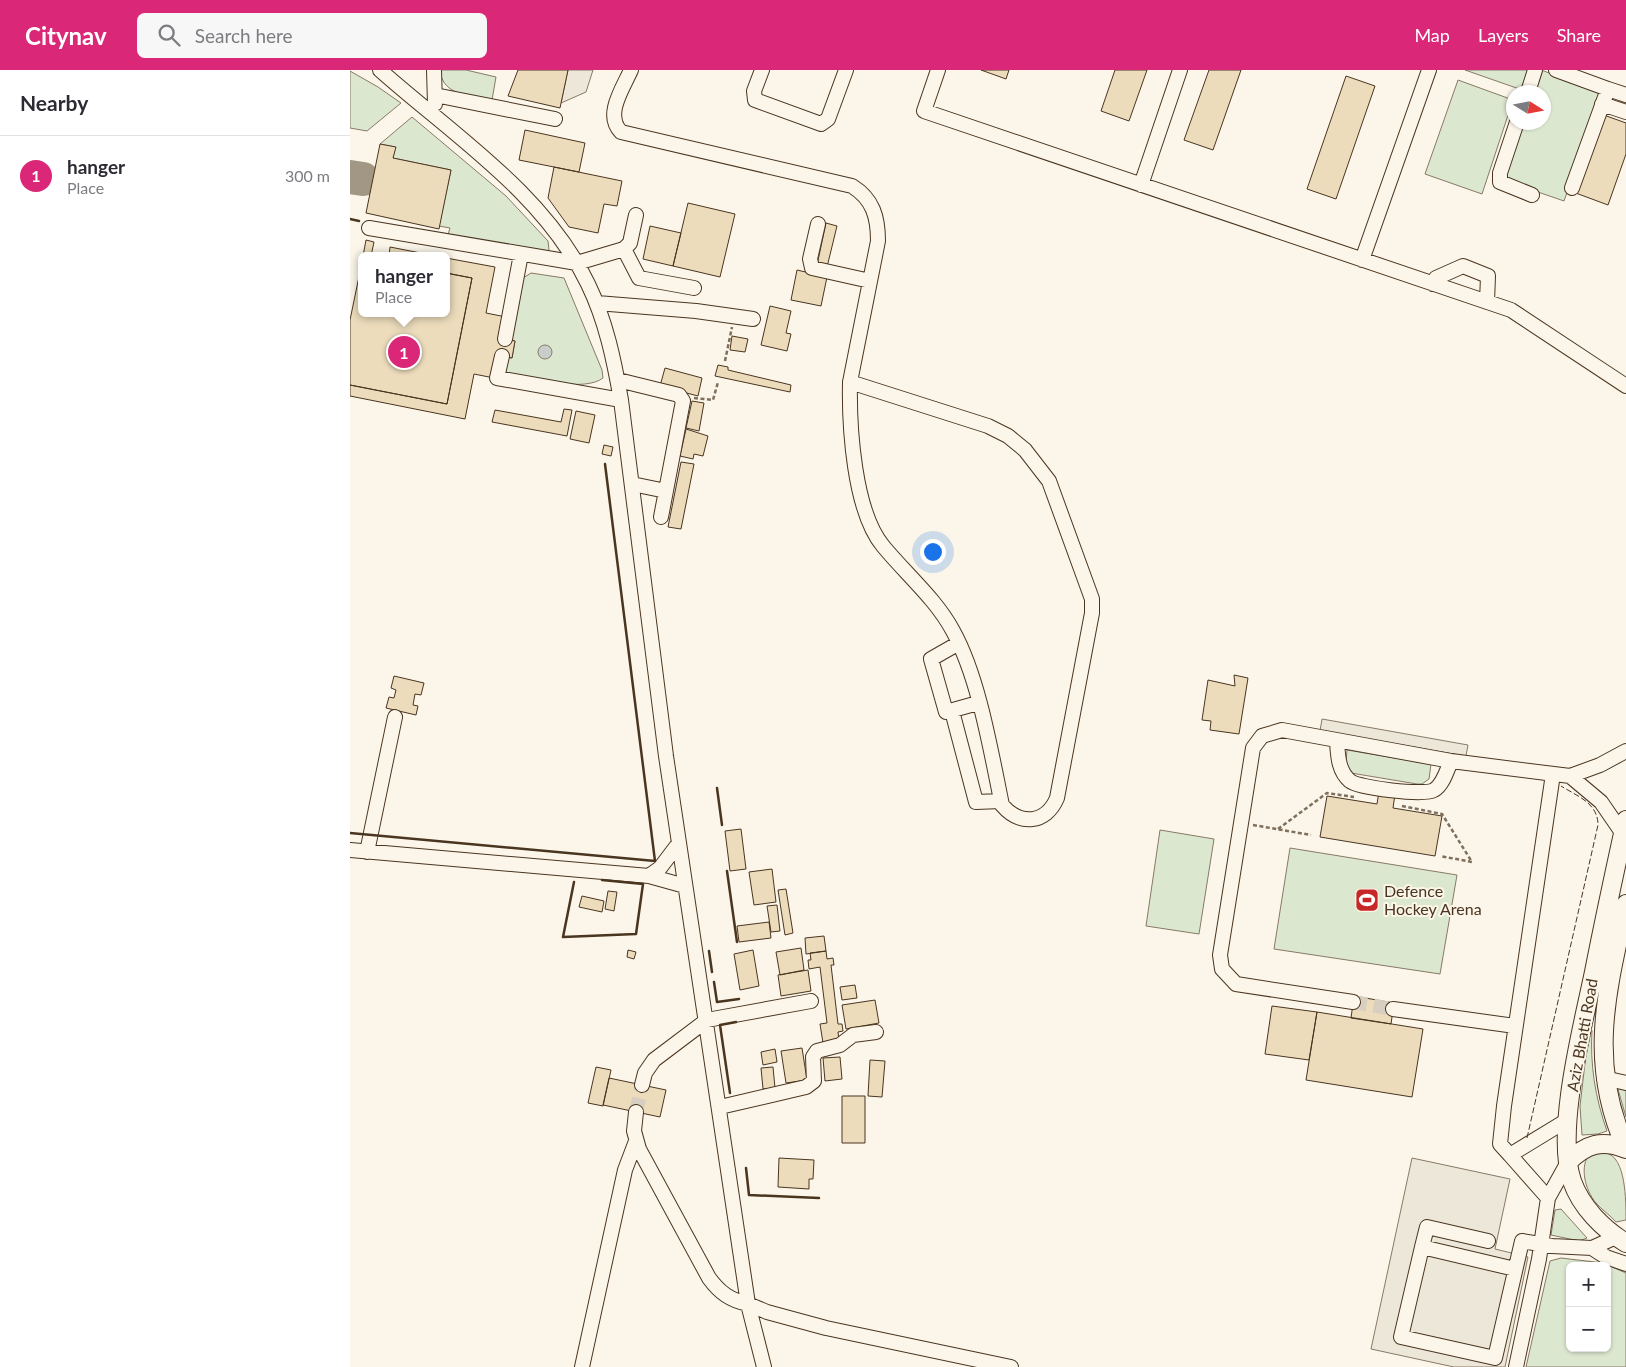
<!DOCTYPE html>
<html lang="en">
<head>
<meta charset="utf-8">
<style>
	:root { --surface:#fff; --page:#f7f7f7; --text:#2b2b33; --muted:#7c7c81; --line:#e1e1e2; --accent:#db2777 }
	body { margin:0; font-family:Lato,sans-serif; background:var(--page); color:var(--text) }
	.controls { position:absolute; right:15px; bottom:15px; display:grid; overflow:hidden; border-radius:8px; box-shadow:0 1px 4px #0004 }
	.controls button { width:45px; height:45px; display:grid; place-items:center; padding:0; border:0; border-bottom:1px solid var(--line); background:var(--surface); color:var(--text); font:25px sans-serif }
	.compass { position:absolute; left:1156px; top:15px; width:45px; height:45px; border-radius:50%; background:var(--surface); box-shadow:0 1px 4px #0004; rotate:101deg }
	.you { position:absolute; left:582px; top:481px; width:18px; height:18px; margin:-12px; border:4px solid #fff; border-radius:50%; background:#1a73e8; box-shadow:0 0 0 8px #1a73e833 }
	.badge { display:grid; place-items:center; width:32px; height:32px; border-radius:50%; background:var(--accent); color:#fff; font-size:16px; font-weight:700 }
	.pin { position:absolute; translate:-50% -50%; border:2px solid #fff; box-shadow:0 1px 5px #0006 }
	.popup { position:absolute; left:8px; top:182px; width:92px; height:65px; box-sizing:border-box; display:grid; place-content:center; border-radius:8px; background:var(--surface); filter:drop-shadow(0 1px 4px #0005); font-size:16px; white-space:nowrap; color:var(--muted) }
	.popup b { font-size:19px; color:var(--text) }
	.popup::after { content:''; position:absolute; left:50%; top:100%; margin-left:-10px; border:10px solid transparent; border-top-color:var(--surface) }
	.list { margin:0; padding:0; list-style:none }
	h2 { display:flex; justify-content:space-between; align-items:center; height:65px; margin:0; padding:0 20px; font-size:21px }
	h2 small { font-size:16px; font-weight:400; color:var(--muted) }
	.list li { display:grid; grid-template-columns:32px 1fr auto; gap:15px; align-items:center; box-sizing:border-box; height:80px; padding:0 20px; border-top:1px solid var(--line) }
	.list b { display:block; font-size:19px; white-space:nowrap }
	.list p { margin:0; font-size:16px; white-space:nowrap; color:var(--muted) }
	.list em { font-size:16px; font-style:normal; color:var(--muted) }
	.icon { flex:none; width:28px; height:28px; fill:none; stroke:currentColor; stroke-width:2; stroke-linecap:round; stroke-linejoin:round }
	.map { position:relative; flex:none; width:1276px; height:1297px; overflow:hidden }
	header { display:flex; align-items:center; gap:30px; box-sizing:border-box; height:70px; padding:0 25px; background:var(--accent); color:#fff }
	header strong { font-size:24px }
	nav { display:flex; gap:28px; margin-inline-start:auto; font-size:18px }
	.search { width:350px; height:45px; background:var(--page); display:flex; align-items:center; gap:12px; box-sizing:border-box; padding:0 18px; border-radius:8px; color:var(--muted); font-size:19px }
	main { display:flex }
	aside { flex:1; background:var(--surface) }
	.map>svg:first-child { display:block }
	.green { fill:#dce7d0; stroke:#887966; fill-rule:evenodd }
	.parking { fill:#ede7d9; stroke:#887966 }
	.water { fill:#c9cecd; stroke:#887966 }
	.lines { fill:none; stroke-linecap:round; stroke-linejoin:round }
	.taxiway { stroke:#a29684; stroke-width:34 }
	.building { fill:#ecdcbc; stroke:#4a3520 }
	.minor-tunnel { stroke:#d8cfc1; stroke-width:14; stroke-dasharray:14 7; stroke-linecap:butt }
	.minor-casing { stroke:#4a3520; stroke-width:16 }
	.major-casing { stroke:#4a3520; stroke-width:20 }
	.path { stroke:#7f6f5c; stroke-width:2.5; stroke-dasharray:4 2.5; stroke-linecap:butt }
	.minor { stroke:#fbf6e9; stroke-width:14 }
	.major { stroke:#fbf6e9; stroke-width:18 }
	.fence { stroke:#4a3520; stroke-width:1; stroke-dasharray:6 2.5; stroke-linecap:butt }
	.wall { stroke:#4a3520; stroke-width:2.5 }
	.labels { text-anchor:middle; stroke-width:4; stroke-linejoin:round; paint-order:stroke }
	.poi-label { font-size:16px; fill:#4a3520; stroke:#fbf6e9; text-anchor:start }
	.street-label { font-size:16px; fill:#4a3520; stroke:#fbf6e9 }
</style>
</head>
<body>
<header>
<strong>Citynav</strong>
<div class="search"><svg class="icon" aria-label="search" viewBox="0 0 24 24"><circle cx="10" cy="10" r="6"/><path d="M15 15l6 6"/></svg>Search here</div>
<nav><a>Map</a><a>Layers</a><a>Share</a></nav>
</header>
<main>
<aside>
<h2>Nearby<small></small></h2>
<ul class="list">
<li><span class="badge">1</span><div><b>hanger</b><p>Place</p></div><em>300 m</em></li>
</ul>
</aside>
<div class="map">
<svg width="1276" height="1297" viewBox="0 0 1276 1297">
	<rect width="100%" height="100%" fill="#fbf6e9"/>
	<!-- green -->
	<path class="green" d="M90 0H116L146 7 142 30C122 26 92 26 90 0Z
		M1115 0H1182L1175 21Z
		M1191 0 1252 22 1214 131 1153 110 1173 53 1194 52V22H1183Z
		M0 1 28 17 51 33 17 61 0 58Z
		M1108 10 1163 30 1132 124 1075 104Z
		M62 47 156 126 198 171 199 180 195 183 97 168 100 158 89 156 101 100 43 88 45 77 30 74Z
		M181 203 214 208 252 300 253 308C235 322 185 309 162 307L155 303 156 287 162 288 165 271 158 269 173 208Z
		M997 680 1081 694 1079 709 1072 714H1067L1001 703 996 692Z
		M810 760 864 769 849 864 796 856Z
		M940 778 1107 805 1090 904 924 879Z
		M1239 959 1242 960C1240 995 1245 1027 1257 1061L1248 1064 1232 1065 1230 1036Z
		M1267 1016 1276 1018V1047Z
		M1240 1083C1245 1083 1251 1082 1256 1083 1276 1087 1276 1131 1276 1150L1266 1152C1260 1145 1252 1140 1246 1133 1235 1120 1229 1096 1240 1083Z
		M1211 1139 1237 1168 1229 1171 1201 1165 1205 1140Z
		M1211 1188 1253 1193 1276 1203V1297H1176L1200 1191ZM1220 1196H1257V1278H1220Z"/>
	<!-- parking -->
	<path class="parking" d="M218 0H243L236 22 211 33Z
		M972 649 1118 675 1116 686 970 661Z
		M1062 1088 1160 1109 1145 1179 1178 1187 1155 1297H1104L1021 1279Z"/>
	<!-- water -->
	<path class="water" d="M188 282a7 7 0 1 1 14 0a7 7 0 1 1-14 0Z"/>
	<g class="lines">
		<!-- taxiway -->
		<path class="taxiway" d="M0 107 13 109"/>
	</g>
	<!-- building -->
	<path class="building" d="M168 0H218L210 38 158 26Z
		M631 0H659L656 9Z
		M765 0H797L779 51 751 41Z
		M859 0H891L863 80 834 70Z
		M996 6 1025 16 986 129 957 119Z
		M1251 44 1276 53V84L1258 135 1223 122Z
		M175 60 235 73 229 102 169 90Z
		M30 74 46 77 43 88 101 100 89 159 16 143Z
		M204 97 272 111 267 136 254 134 248 163 219 157 198 128Z
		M338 133 385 144 370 207 323 196Z
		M476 153 487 156 477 197 467 195Z
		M300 156 331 163 323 196 293 189Z
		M16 170 24 172 21 186H13Z
		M40 177 86 186H39Z
		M96 188 145 197 136 243 156 247 152 268 165 271 162 288 148 285 144 308 124 304 115 349 0 326V315L97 334 122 208 96 203Z
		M12 192V243H96V203L122 208 97 334 0 315V250Z
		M447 200 477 207 471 236 441 230Z
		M420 236 441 241 436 263 441 264 437 281 411 275Z
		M382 266 398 269 395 282 380 280Z
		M368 295 378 297V300L441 315 440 322 365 306Z
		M315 298 352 308 348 326 310 316Z
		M342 331 354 333 349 361 336 358Z
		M214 339 222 340 217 366 142 352 145 340 211 352Z
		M226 341 245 345 239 373 220 369Z
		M336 359 358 366 353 386 344 384 343 389 330 386Z
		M254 375 263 377 261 386 252 384Z
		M331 392 344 394 331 459 318 457Z
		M884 605 898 608 889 664 860 660 861 651 852 650 858 610 885 616Z
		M44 606 74 613 71 625 65 624 63 635 68 636 66 645 36 638 39 627 44 628 46 620 41 618Z
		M1029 721 1045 724 1043 738 1092 746 1085 786 970 767 977 726 1027 734Z
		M391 759 396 799 380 801 375 761Z
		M422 799 426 832 404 835 399 802Z
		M436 819 443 863 435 865 428 820Z
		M258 821 267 822 264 841 255 839Z
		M232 826 254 831 252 842 229 837Z
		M427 835 430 861 421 862 417 836Z
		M419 852 421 868 389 872 387 856Z
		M474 866 476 881 456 884 455 868Z
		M451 878 454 900 430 905 426 882Z
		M278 880 286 882 284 889 277 887Z
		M403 880 409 916 390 920 384 884Z
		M476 881 477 889 483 888 484 895H481L488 954H492L493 961 488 962 489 971 473 973 470 954 477 953 470 897 459 899 458 890H461L460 883Z
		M458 900 461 921 431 926 428 905Z
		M505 915 507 928 492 930 490 917Z
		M1004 926 1044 933 1041 954 1001 948Z
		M525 930 529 953 496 959 492 935Z
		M922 936 967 942 959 990 915 984Z
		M967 942 1073 959 1062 1027 956 1010Z
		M452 978 457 1010 436 1013 431 981Z
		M425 979 427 992 413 995 411 982Z
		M490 987 492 1009 475 1011 473 988Z
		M520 990 535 991 532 1027 518 1026Z
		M246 997 261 1000 253 1036 238 1033Z
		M423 997 425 1018 413 1019 411 998Z
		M259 1008 316 1020 310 1047 253 1035Z
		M492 1026H515V1073H492Z
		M429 1088 464 1090 463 1109H459V1119L428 1117Z"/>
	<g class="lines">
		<!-- minor-tunnel -->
		<path class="minor-tunnel" d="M1003 932 1043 939
			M286 1042 292 1015"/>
		<!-- minor casing -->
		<g class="minor-casing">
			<path id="minor" d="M30 0C103 65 194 123 238 214 256 251 264 290 271 330L316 686 398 1234 417 1242 476 1258 661 1297
				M84 0 85 34
				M281 0C273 18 254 45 271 62L502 116C523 129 528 147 528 171L500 312C499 357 504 441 533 476 556 504 586 529 603 561 629 608 641 682 652 735 670 756 696 754 707 728L742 543V529L699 411 675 380 658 366 638 356 500 312
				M412 0 404 21 405 30 471 54 478 49 496 0
				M588 0 574 41 1161 240 1276 316
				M1206 0 1258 19
				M1178 22 1185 0
				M85 25 205 49
				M1252 34 1276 42
				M1167 52 1150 103V112L1182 125
				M791 115 830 0
				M1222 118 1258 19 1276 25
				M468 154 460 189 462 198 520 211
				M19 158 227 193 274 179 280 173 286 145
				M274 179 289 208 344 218
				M1012 190 1079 0
				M1083 214 1086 208 1113 196 1138 206 1137 232
				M247 233 346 241 403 249
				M155 269 171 184
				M152 286 147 308 271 330
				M268 310 329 325 333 331 311 447
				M282 414 316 421
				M609 573 581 589 596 642 628 633
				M602 641 626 732 651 731
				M987 672C988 685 988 701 1000 711 1009 718 1074 726 1084 720 1093 715 1097 700 1101 691
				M1273 764 1251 732 1220 706 1250 695 1276 681
				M0 780 299 806 335 816
				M17 782 45 647
				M299 806 310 798 329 773
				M1003 932 886 914 872 899 870 885 903 678 912 666 932 660 1101 691 1220 706
				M1043 939 1165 956
				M1254 1008 1276 1013
				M292 1015 295 1003 304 990 357 950 461 931
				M370 1037 456 1017 464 1011 463 987 467 981 490 975 503 965 526 962
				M286 1042 284 1061 289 1079 359 1208C370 1223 380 1230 398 1234L414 1297
				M1160 1085 1150 1074 1154 1036 1203 704
				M1198 1128 1160 1085 1219 1049
				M1072 1177 1077 1157 1138 1171
				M1242 1178 1256 1187 1276 1194
				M1165 1199 1072 1177 1051 1267 1145 1288 1172 1171 1202 1176 1242 1178 1266 1167
				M232 1297 275 1100 286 1071
				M1166 1297 1189 1189 1198 1128 1218 1092"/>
		</g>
		<!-- major casing -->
		<g class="major-casing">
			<path id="major" d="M1276 750C1265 800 1254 851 1244 902 1233 955 1205 1061 1222 1111 1231 1137 1253 1159 1276 1173
				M1276 834C1257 921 1237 992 1276 1078
				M1218 1092C1236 1074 1252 1069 1276 1079"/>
		</g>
		<!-- path -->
		<path class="path" d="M375 291 382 257
			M344 328 363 330 368 312
			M1052 736 1092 744 1122 792 1090 786
			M903 755 961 765
			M928 759 977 723 1004 727"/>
		<!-- minor -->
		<use href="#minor" class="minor"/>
		<!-- major -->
		<use href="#major" class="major"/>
		<!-- fence -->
		<path class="fence" d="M1177 1068 1248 755C1248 733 1227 726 1211 716"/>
		<!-- wall -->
		<path class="wall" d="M0 149 9 151
			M367 718 372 755
			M0 763 305 791 255 394
			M377 801 387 872
			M224 812 213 867 286 864 293 814 252 810
			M359 881 362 902
			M364 912 367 932 389 929
			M380 1023 370 955 386 952
			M396 1098 399 1125 469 1128"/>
	</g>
	<!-- icons -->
	<defs>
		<g id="stadium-square" transform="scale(1.25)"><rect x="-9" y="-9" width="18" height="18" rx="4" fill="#c62828" stroke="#fbf6e9"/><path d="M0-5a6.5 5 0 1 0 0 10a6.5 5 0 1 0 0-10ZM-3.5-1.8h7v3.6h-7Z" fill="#fff"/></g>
	</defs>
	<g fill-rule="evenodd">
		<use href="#stadium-square" x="1017" y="830"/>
	</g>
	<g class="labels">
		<!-- poi labels -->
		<g class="poi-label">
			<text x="1034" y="827">Defence<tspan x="1034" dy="18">Hockey Arena</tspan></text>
		</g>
		<!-- street labels -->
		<g class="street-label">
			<text transform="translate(1232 965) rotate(-80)" y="6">Aziz Bhatti Road</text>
		</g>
	</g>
</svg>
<div class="controls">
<button>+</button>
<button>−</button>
</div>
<svg class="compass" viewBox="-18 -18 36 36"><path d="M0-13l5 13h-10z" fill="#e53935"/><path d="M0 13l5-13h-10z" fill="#7c7c81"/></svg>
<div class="you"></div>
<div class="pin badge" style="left:54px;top:282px">1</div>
<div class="popup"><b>hanger</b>Place</div>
</div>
</main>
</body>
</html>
